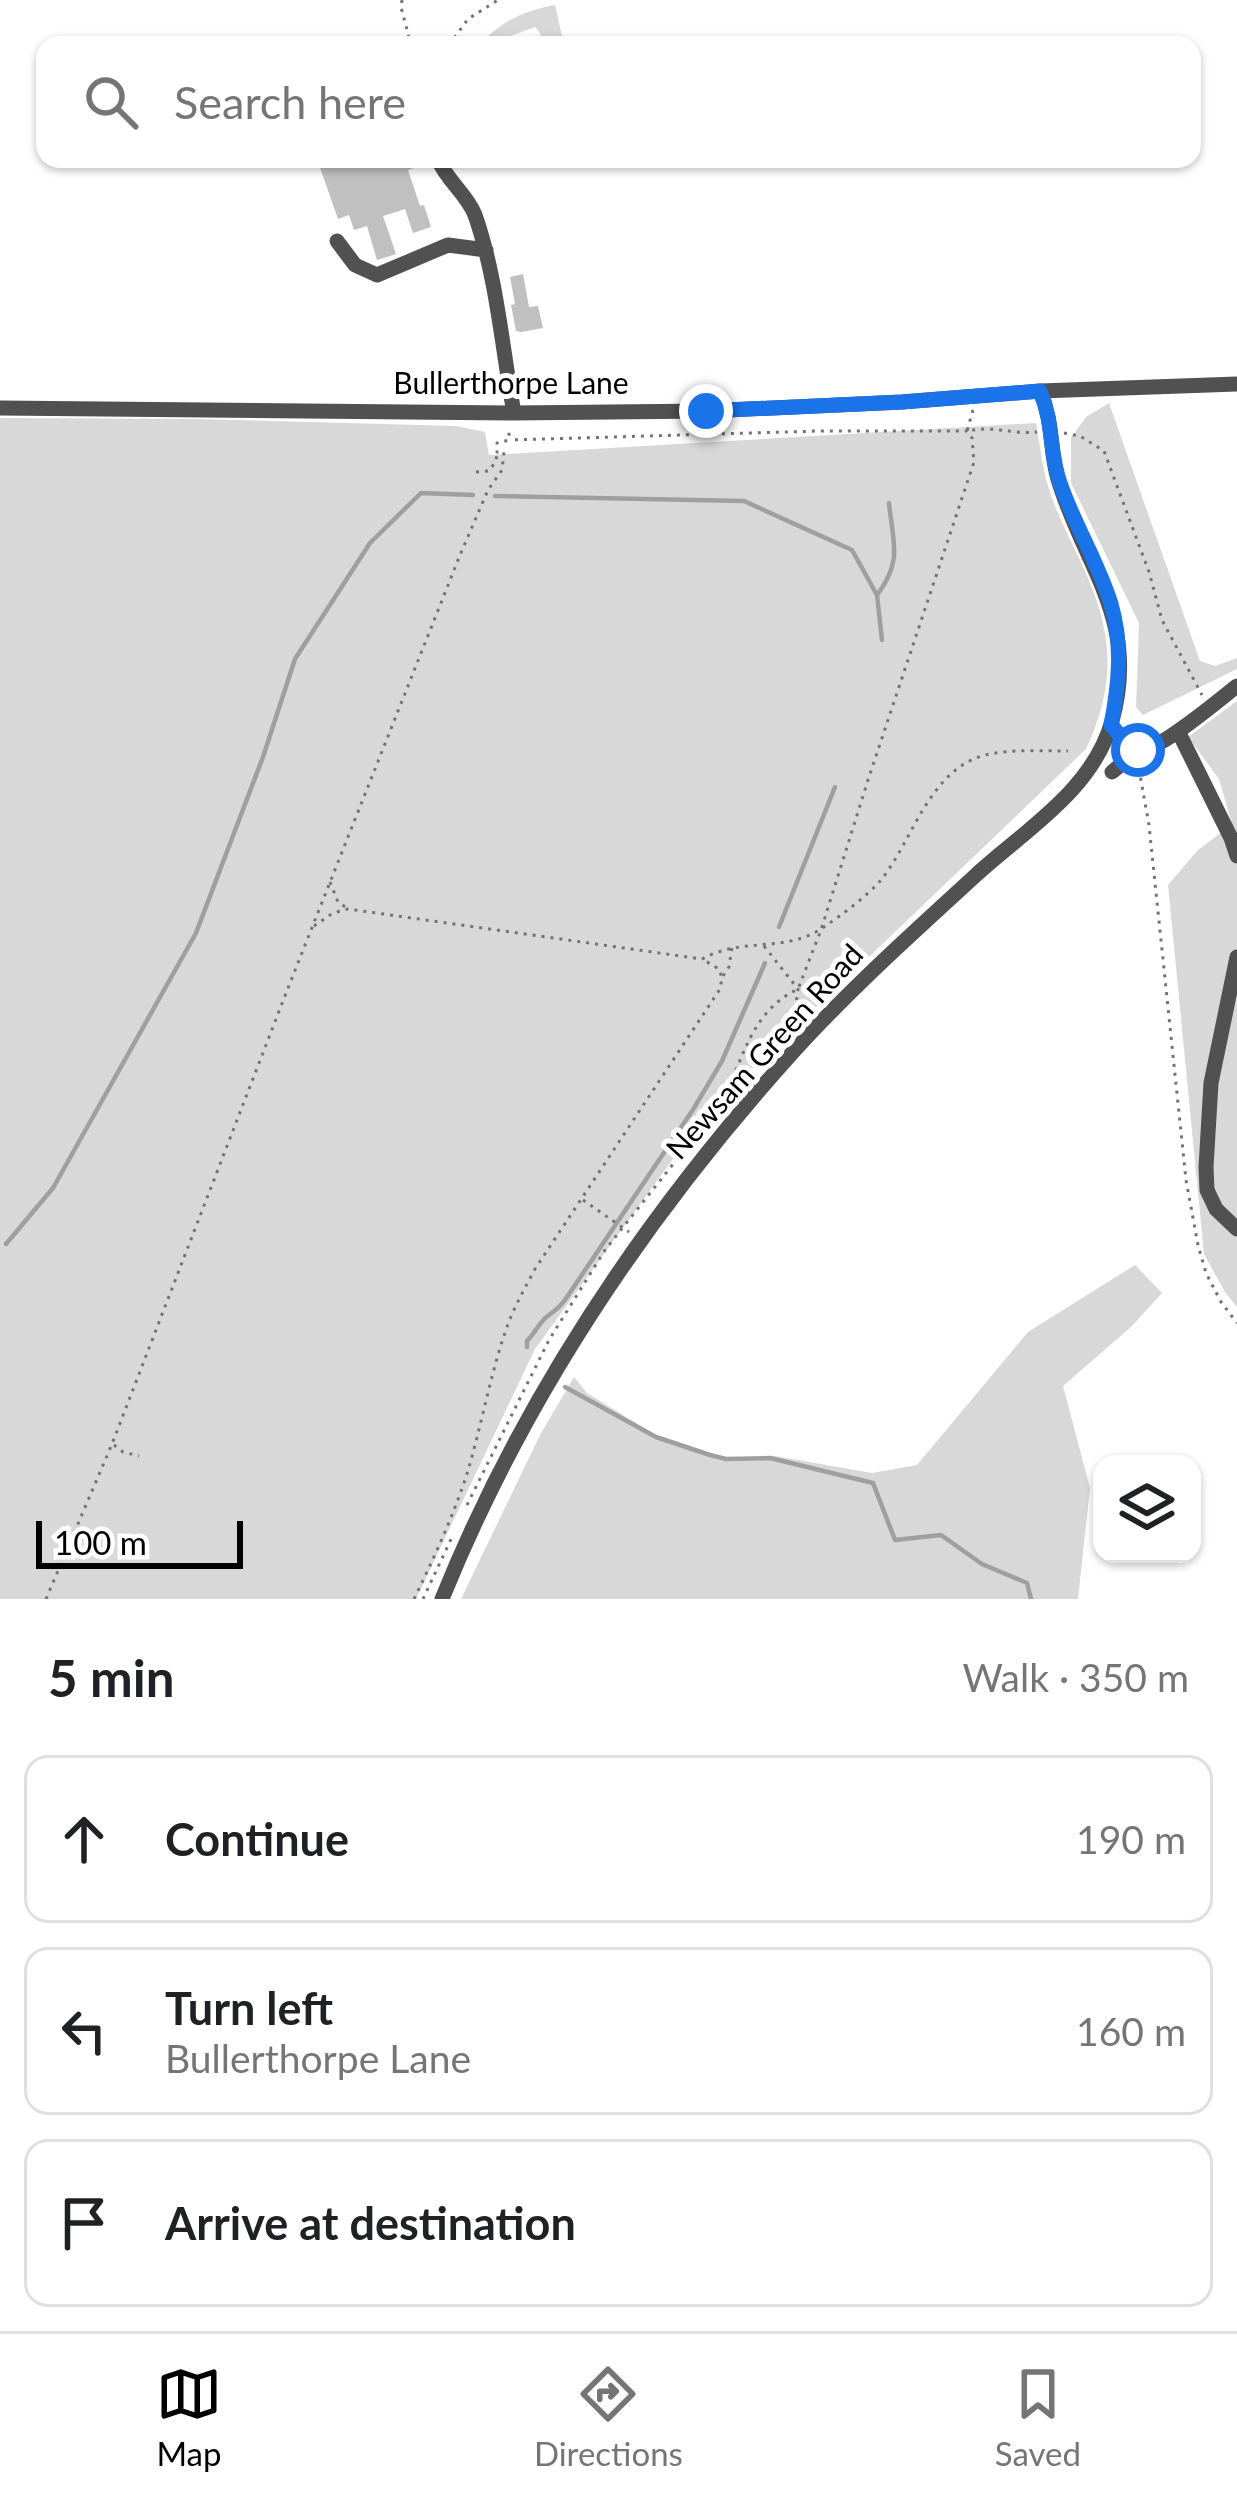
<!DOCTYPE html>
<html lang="en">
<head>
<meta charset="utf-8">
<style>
	:root { --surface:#fff; --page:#f2f2f2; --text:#202124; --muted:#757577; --line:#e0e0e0; --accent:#000 }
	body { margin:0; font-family:Lato,sans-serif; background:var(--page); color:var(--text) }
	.controls { position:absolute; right:36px; bottom:36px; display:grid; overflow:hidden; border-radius:24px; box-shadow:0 3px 9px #0004 }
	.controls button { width:108px; height:108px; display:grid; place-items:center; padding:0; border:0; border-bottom:3px solid var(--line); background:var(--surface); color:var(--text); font:60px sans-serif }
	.scale { position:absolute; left:36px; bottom:30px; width:207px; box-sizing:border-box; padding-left:12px; border:6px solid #000; border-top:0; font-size:33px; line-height:42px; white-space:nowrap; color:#000; -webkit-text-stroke:9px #fff; paint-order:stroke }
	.stop { position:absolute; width:36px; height:36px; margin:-27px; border:9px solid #1a73e8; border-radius:50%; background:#fff }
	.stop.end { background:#1a73e8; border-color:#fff; box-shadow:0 3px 12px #0008 }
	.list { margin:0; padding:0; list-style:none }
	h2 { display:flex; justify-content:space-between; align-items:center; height:156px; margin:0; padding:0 48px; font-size:51px }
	h2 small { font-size:39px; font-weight:400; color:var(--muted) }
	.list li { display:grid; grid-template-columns:78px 1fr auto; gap:36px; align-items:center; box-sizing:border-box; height:168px; margin:0 24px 24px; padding:0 24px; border:3px solid var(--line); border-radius:24px }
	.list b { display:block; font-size:45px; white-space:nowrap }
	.list p { margin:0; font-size:39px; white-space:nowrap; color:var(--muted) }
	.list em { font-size:39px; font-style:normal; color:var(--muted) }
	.icon { flex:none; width:66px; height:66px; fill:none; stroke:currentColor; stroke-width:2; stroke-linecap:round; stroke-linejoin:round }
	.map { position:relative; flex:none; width:1237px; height:1599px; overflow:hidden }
	.search { position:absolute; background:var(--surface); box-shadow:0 3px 9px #0004; left:36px; right:36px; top:36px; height:132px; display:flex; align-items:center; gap:30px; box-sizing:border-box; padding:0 42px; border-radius:24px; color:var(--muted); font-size:45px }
	.sheet { height:732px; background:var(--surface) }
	nav { display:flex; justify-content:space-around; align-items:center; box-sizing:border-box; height:168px; border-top:3px solid var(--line); background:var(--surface); font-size:33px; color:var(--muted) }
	nav a { display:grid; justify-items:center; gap:6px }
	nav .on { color:var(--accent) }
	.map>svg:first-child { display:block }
	.green { fill:#d8d8d8 }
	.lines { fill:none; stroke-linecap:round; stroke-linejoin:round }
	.stream { stroke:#9f9f9f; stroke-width:4.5 }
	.building { fill:#c0c0c0 }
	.path { stroke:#737373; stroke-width:3; stroke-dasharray:3 6; stroke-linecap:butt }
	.minor { stroke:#515151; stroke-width:15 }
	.route { stroke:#1a73e8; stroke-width:15 }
	.labels { text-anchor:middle; stroke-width:10; stroke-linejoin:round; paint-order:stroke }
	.street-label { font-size:30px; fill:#000; stroke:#fff }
</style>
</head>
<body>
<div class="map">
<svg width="1237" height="1599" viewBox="0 0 1237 1599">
	<rect width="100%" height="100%" fill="#fff"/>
	<!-- green -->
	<path class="green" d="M555 5 564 45H544L540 33 535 27 508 37 497 45H479C501 21 524 11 555 5Z
		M1109 403 1200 661 1215 666 1237 658V669L1143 715 1136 707 1139 623 1071 483V438L1086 417Z
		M0 418 197 419 456 426 485 432 489 455 1036 423C1040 444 1042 466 1048 486 1059 522 1079 554 1092 588 1115 647 1112 693 1086 749L707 1112 535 1349 416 1599H0Z
		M1237 701V1307L1225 1292 1204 1254 1168 885 1197 851 1232 824 1219 779 1188 737Z
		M1135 1265 1162 1293 1132 1326 1063 1386 1090 1488 1078 1599H461L540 1435 574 1377 587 1393 670 1444 724 1461 775 1456 872 1473 917 1465 1028 1332Z"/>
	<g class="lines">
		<!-- stream -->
		<path class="stream" d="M495 496 744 501 852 550 877 595 882 640
			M877 595C903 561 893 543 889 503
			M779 927 835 787
			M6 1244 53 1188 196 933 263 757 295 659 370 543 421 493 473 495
			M527 1347V1341C535 1333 540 1321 549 1315 557 1309 561 1306 567 1297L694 1108 722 1061 765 963
			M565 1387 656 1437 710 1455 726 1459 770 1458 873 1483 895 1540 941 1535 982 1564 1027 1583 1031 1599"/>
	</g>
	<!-- building -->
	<path class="building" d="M317 159H333L335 165 352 159H426L427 163 408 170 420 206 424 205 431 227 413 233 405 209 383 216 396 254 377 260 367 226 354 230 349 215 338 219Z
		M523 274 529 307 538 306 543 328 521 332 516 331 511 305 515 304 510 277Z"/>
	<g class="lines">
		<!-- path -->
		<path class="path" d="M402 0 401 7 411 45
			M449 45 468 19 498 0
			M973 410 967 431C995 425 1012 435 1037 432
			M1064 433 1080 436 1104 451 1149 572 1162 620 1202 695
			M476 472 489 471 496 461 497 453
			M1139 769 1149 825 1186 1180 1198 1245 1206 1273 1221 1302 1237 1323
			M330 882 338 902 347 908
			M314 926 333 913 348 909 702 959C744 936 785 954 824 927 843 914 866 897 881 880 913 840 929 770 985 755 1011 749 1041 751 1068 751
			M764 946 798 989 796 1004 811 1012
			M723 976 729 967 732 947
			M583 1200 629 1232
			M114 1445 123 1452 139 1456
			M467 1505 549 1340 605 1250 716 1110C744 1066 746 1014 798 989L821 930 868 780 974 462 972 438 967 431H819L509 440
			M46 1599 112 1444 288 988 460 555 488 490 502 470 504 452H497V443L509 440V430
			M414 1599C433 1560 451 1521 465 1480 482 1427 490 1371 510 1319 517 1302 526 1286 535 1269L720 989 722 978 719 969 702 959
			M423 1599 453 1535"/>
		<!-- minor -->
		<path class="minor" d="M438 159C446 180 467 194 475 215 497 278 502 348 514 413
			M337 241 355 265 377 275 448 245 486 250
			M0 408 514 413 706 411 902 402 1040 391 1237 384
			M1111 725C1119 734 1127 749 1140 750 1159 751 1219 700 1237 686
			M1178 731 1231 838 1237 856
			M1112 772 1129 758 1136 749
			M1237 957 1211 1083 1206 1167 1207 1190 1216 1209 1237 1229
			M442 1599C524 1396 647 1214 793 1052 850 989 914 932 976 875 1025 830 1093 790 1112 721 1140 619 1085 569 1058 479 1049 449 1054 423 1040 391"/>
	</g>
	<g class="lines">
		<!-- route -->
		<path class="route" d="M706 411 902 402 1040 391C1054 424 1049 452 1060 483 1074 524 1098 562 1111 604 1123 645 1119 684 1111 725L1130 747 1138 750"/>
	</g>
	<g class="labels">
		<!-- street labels -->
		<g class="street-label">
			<text x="511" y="394">Bullerthorpe Lane</text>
			<text transform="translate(765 1052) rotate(-48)" y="10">Newsam Green Road</text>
		</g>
	</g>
</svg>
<div class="controls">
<button><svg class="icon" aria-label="layers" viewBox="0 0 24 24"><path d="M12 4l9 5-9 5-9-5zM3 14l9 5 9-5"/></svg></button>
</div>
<div class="scale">100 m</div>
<div class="stop" style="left:1138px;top:750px"></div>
<div class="stop end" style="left:706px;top:411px"></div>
<div class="search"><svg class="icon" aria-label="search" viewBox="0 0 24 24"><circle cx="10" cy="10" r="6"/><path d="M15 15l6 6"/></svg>Search here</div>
</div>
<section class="sheet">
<h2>5 min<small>Walk · 350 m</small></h2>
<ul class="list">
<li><svg class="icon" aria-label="ahead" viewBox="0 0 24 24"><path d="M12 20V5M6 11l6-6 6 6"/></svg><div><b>Continue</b></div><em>190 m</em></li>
<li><svg class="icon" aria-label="left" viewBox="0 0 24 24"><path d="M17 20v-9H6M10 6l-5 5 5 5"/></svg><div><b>Turn left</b><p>Bullerthorpe Lane</p></div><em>160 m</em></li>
<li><svg class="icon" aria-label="arrive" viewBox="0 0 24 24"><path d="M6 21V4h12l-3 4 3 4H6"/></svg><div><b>Arrive at destination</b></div></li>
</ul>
</section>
<nav>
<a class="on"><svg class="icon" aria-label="map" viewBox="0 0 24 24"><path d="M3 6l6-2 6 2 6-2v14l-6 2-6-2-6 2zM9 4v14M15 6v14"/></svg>Map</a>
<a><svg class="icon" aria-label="directions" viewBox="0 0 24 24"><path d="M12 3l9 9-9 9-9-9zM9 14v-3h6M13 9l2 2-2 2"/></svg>Directions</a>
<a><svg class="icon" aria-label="saved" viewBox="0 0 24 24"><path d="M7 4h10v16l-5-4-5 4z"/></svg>Saved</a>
</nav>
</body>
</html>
